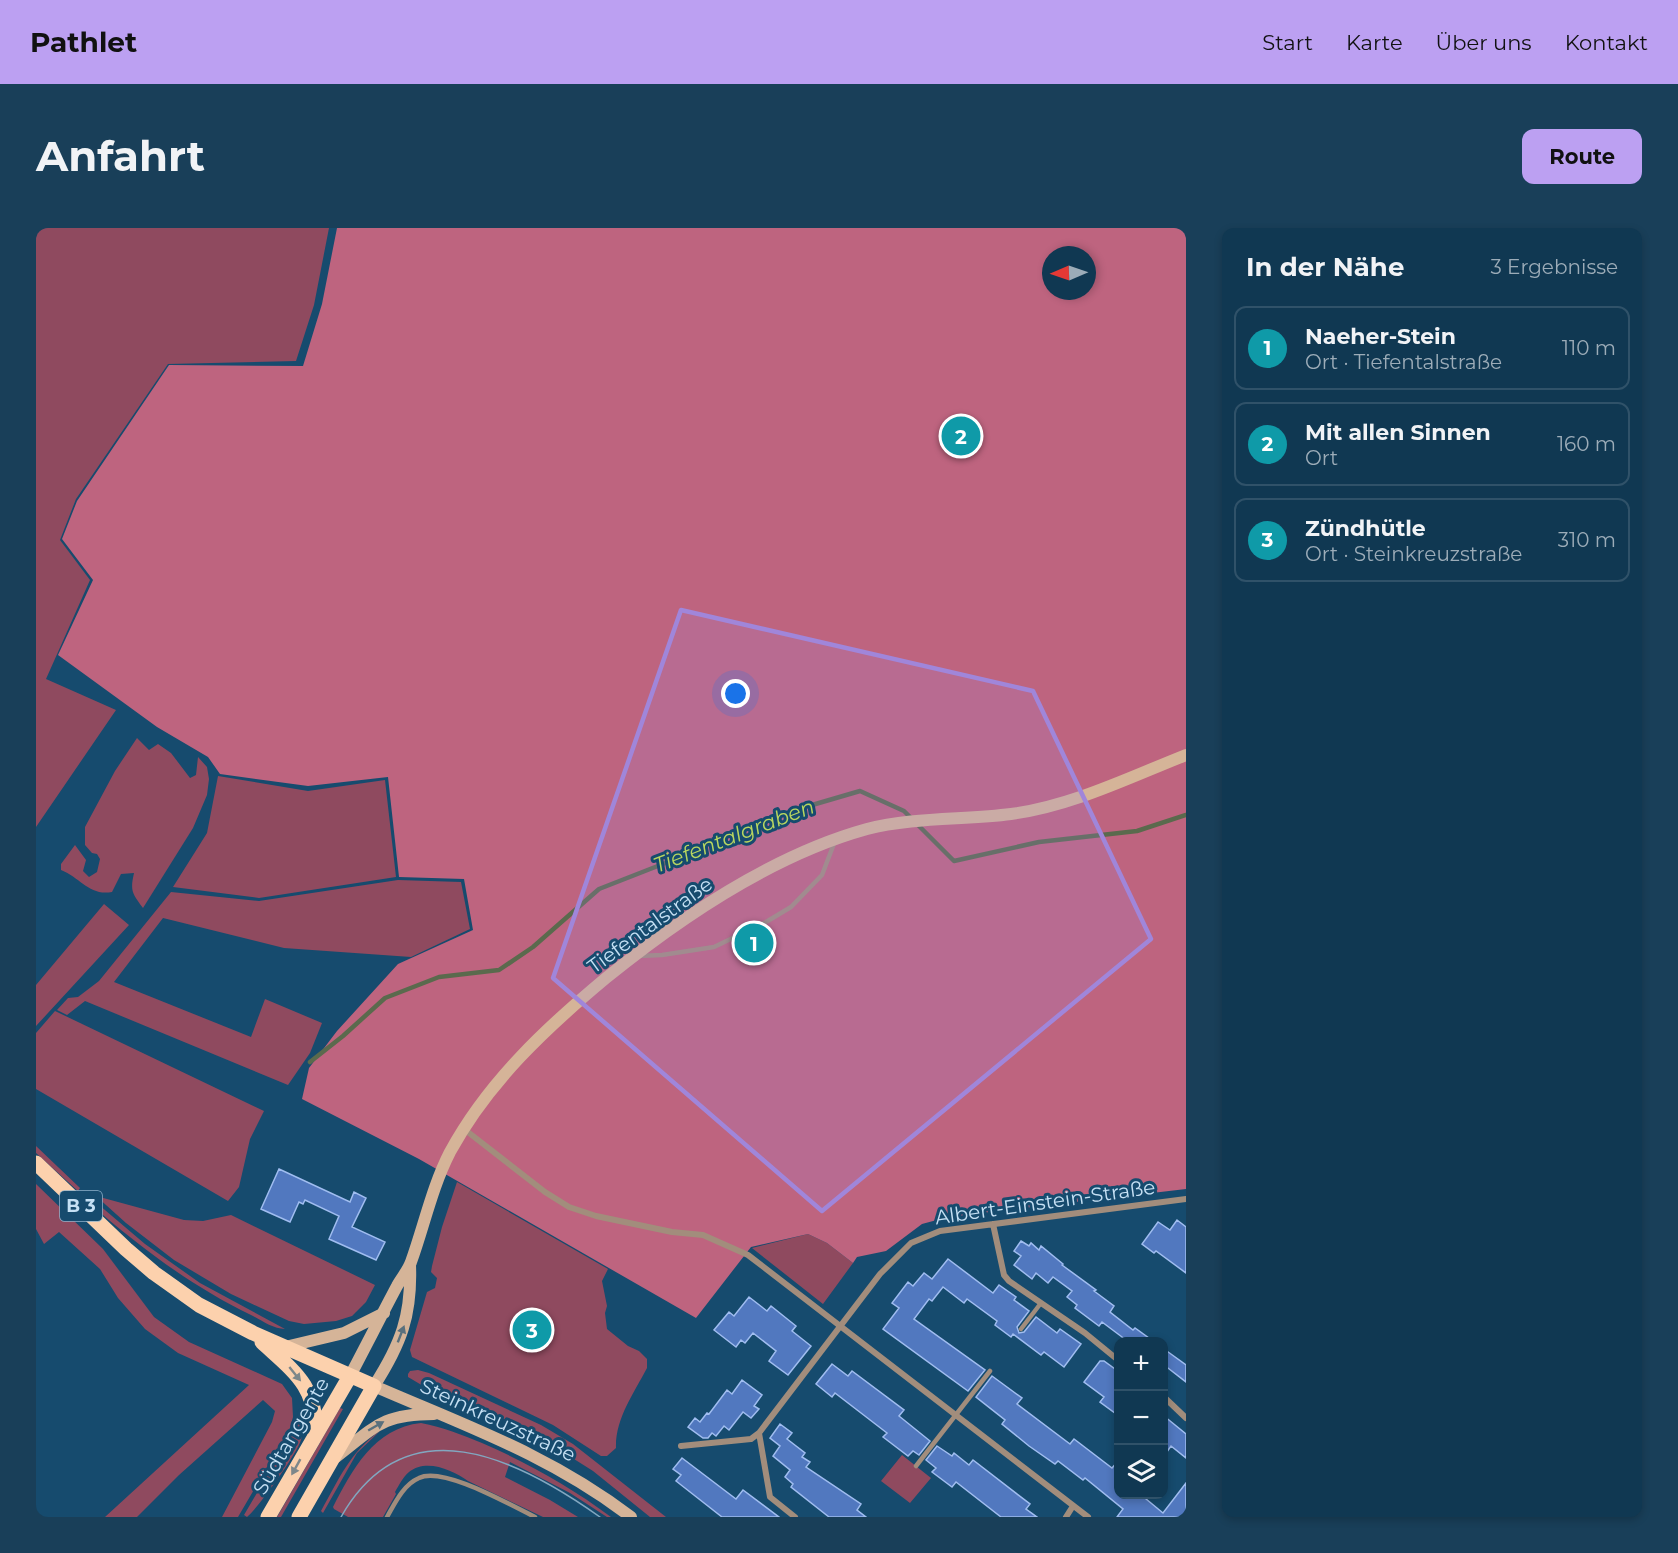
<!DOCTYPE html>
<html lang="de">
<head>
<meta charset="utf-8">
<style>
	:root { --surface:#103852; --page:#193f59; --text:#f1f3f6; --muted:#9cacb8; --line:#305269; --accent:#bca0f2 }
	body { margin:0; font-family:Montserrat,sans-serif; background:var(--page); color:var(--text) }
	.controls { position:absolute; right:18px; bottom:18px; display:grid; overflow:hidden; border-radius:12px; box-shadow:0 3px 9px #0003 }
	.controls button { width:54px; height:54px; display:grid; place-items:center; padding:0; border:0; border-bottom:2px solid var(--line); background:var(--surface); color:var(--text); font:30px sans-serif }
	.compass { position:absolute; left:1006px; top:18px; width:54px; height:54px; border-radius:50%; background:var(--surface); box-shadow:0 3px 9px #0003; rotate:268deg }
	.you { position:absolute; left:700px; top:466px; width:21px; height:21px; margin:-15px; border:4px solid #fff; border-radius:50%; background:#1a73e8; box-shadow:0 0 0 9px #1a73e833 }
	.badge { display:grid; place-items:center; width:39px; height:39px; border-radius:50%; background:var(--accent); color:#fff; font-size:20px; font-weight:700 }
	.pin { position:absolute; translate:-50% -50%; border:3px solid #fff; box-shadow:0 2px 6px #0006 }
	.list { margin:0; padding:0; list-style:none }
	h2 { display:flex; justify-content:space-between; align-items:center; height:78px; margin:0; padding:0 24px; font-size:26px }
	h2 small { font-size:20px; font-weight:400; color:var(--muted) }
	.list li { display:grid; grid-template-columns:39px 1fr auto; gap:18px; align-items:center; box-sizing:border-box; height:84px; margin:0 12px 12px; padding:0 12px; border:2px solid var(--line); border-radius:12px }
	.list b { display:block; font-size:22px; white-space:nowrap }
	.list p { margin:0; font-size:20px; white-space:nowrap; color:var(--muted) }
	.list em { font-size:20px; font-style:normal; color:var(--muted) }
	.icon { flex:none; width:33px; height:33px; fill:none; stroke:currentColor; stroke-width:2; stroke-linecap:round; stroke-linejoin:round }
	.map { position:relative; flex:none; width:1150px; height:1289px; overflow:hidden; border-radius:12px }
	header { display:flex; align-items:center; gap:36px; box-sizing:border-box; height:84px; padding:0 30px; background:var(--accent); color:#111 }
	header strong { font-size:28px }
	nav { display:flex; gap:33px; margin-inline-start:auto; font-size:21px }
	.intro { display:flex; align-items:center; justify-content:space-between; box-sizing:border-box; height:144px; padding:0 36px }
	h1 { margin:0; font-size:42px }
	.button { padding:15px 27px; border-radius:12px; background:var(--accent); color:#111; font-size:21px; font-weight:700 }
	main { display:flex; gap:36px; padding:0 36px }
	aside { flex:1; background:var(--surface); border-radius:12px; box-shadow:0 3px 9px #0003 }
	.map>svg:first-child { display:block }
	.green { fill:#8f4a5f }
	.forest { fill:#be647f; fill-rule:evenodd }
	.lines { fill:none; stroke-linecap:round; stroke-linejoin:round }
	.stream { stroke:#5a6a4d; stroke-width:4.5 }
	.building { fill:#5178bf; stroke:#a0bdf0; stroke-width:1.5 }
	.lane { stroke:#a28d7c; stroke-width:4.5 }
	.street { stroke:#a28d7c; stroke-width:6 }
	.secondary { stroke:#d5b498; stroke-width:12 }
	.primary { stroke:#fcd1ad; stroke-width:15 }
	.tram { stroke:#82a7c0; stroke-width:1.5 }
	.oneway { fill:#59707d }
	.oneway2 { fill:#7d878a }
	.marked { fill:#a086da; fill-opacity:0.2; stroke:#a086da; stroke-width:4.5; stroke-linejoin:round }
	.labels { text-anchor:middle; stroke-width:6; stroke-linejoin:round; paint-order:stroke }
	.shield { fill:#164b6e; stroke:#90b3cc; stroke-width:1.5 }
	.shield-label { font-size:18px; font-weight:bold; fill:#c5e0f4 }
	.street-label { font-size:20px; fill:#c5e0f4; stroke:#164b6e }
	.water-label { font-size:21px; font-style:italic; fill:#b8d660; stroke:#164b6e }
</style>
</head>
<body>
<header>
<strong>Pathlet</strong>
<nav><a>Start</a><a>Karte</a><a>Über uns</a><a>Kontakt</a></nav>
</header>
<div class="intro"><h1>Anfahrt</h1><a class="button">Route</a></div>
<main>
<div class="map">
<svg width="1150" height="1289" viewBox="0 0 1150 1289">
	<rect width="100%" height="100%" fill="#164b6e"/>
	<!-- green -->
	<path class="green" d="M0 0H293L278 77 260 133 132 136 40 271 24 312 54 352 10 451 80 482 0 599Z
		M101 510 113 522 122 516 135 525 154 550 160 547 162 529 171 539 173 551 171 567 157 600 107 680C96 665 94 663 98 645L85 646 76 664C53 668 45 650 25 642V636L39 617 50 632 47 643 53 649 61 644 64 631 61 626 56 625 49 617V599L79 543Z
		M182 548 272 563 349 552 360 649 223 670 137 659 171 605Z
		M362 652 425 654 434 701 375 729 248 720 127 690 78 754 215 809 229 771 286 795 274 825 252 857 49 773 31 787 21 782 32 770 42 769 63 753 135 664 223 673Z
		M68 676 93 697 0 798V757Z
		M19 783 228 883 214 911 203 959 192 973 0 861V805Z
		M0 918 44 960 42 963 0 925Z
		M421 954 572 1041 566 1053 571 1078 569 1085 571 1101 592 1118 603 1123 611 1131V1140C598 1165 579 1191 580 1220L571 1228H565L517 1197 376 1129 374 1122 391 1064 399 1060 401 1050 395 1044 396 1038 406 999Z
		M0 956 67 1021 118 1089 153 1114 246 1156 256 1170 257 1189 254 1200 202 1289H186L236 1194 239 1183 227 1172 143 1247 101 1289H69L213 1157 142 1125 109 1101 82 1070 64 1041 23 1004 8 1016 0 1001Z
		M60 968 148 992 167 993 195 987 339 1057 330 1074 316 1088 300 1093 268 1096 253 1093 195 1066 138 1032 90 995Z
		M56 971 109 1016 164 1055 249 1101C237 1101 225 1092 215 1087 155 1058 104 1019 54 976Z
		M772 1006 791 1015 817 1035 787 1076 716 1020Z
		M382 1142 393 1145 505 1197 537 1216 630 1289H614L557 1243 500 1207 460 1187 394 1162 372 1149V1146L374 1143Z
		M265 1179C267 1190 268 1200 265 1212 260 1227 223 1279 211 1289L208 1287 255 1207 261 1195Z
		M304 1180 307 1181 245 1289H241Z
		M385 1195C407 1199 426 1207 446 1215 492 1235 535 1259 575 1289H571L534 1265 474 1234 469 1249 514 1272 542 1289H507L432 1253C417 1242 390 1230 373 1244 367 1249 363 1257 359 1264L360 1266 347 1289H312L298 1281 297 1279C316 1242 338 1200 385 1195Z
		M345 1202 321 1225 287 1285 285 1283C303 1251 314 1224 345 1202Z
		M866 1227 895 1250 874 1275 845 1253Z"/>
	<!-- forest -->
	<path class="forest" d="M301 0H1150V961L912 989 886 996 850 1023 821 1029 817 1035 791 1015 772 1006 715 1019 660 1090 383 931 266 871 273 840 301 803 362 736 437 702 428 651 363 649 352 549 272 558 184 546 172 529 121 499 22 427 57 352 26 311 41 273 133 137 267 138 286 76ZM1015 27H1051V63H1015Z"/>
	<g class="lines">
		<!-- stream -->
		<path class="stream" d="M274 834 307 808 349 770 403 749 463 742 497 719 563 661 632 634 703 603 759 582 824 563 868 583 918 633 1003 614 1101 603 1150 587"/>
	</g>
	<!-- building -->
	<path class="building" d="M243 941 314 974 318 964 330 970 316 999 349 1014 340 1032 293 1011 303 988 269 972 267 976 263 974 254 994 225 981Z
		M1141 992 1150 999V1045L1120 1023 1118 1025 1106 1016 1122 994 1134 1002Z
		M985 1013 993 1018 995 1015 1003 1022 1005 1018 1027 1036 1026 1037 1060 1062 1058 1063 1078 1078 1074 1084 1097 1102 1099 1100 1117 1113H1089L1090 1112 1066 1094 1063 1098 1039 1080 1041 1077 1031 1069 1036 1063 1017 1049 1012 1055 1000 1045 996 1051 978 1037 985 1028 978 1023Z
		M912 1031 957 1065 963 1057 980 1069 978 1072 993 1083 981 1099 983 1105 988 1104 1000 1089 1021 1105 1024 1101 1045 1116 1028 1139 1008 1124 1005 1127 977 1106 975 1109 959 1097 961 1093 931 1071 928 1075 907 1059 896 1073 893 1071 878 1091 949 1142 932 1163 847 1101 863 1080 856 1075 872 1054 877 1058 888 1045 896 1051Z
		M713 1069 731 1083 735 1078 760 1098 756 1103 775 1118 752 1147 733 1133 740 1123 717 1105 709 1115 705 1112 700 1119 678 1102 693 1084 698 1088Z
		M1128 1121 1150 1137V1154L1128 1137Z
		M1064 1133H1068L1083 1144V1188L1064 1174 1068 1169 1048 1154Z
		M796 1136 812 1148 816 1143 868 1182 863 1188 894 1213 883 1227 877 1223 872 1228 847 1209 851 1205 799 1165 796 1169 780 1156Z
		M956 1148 986 1170 981 1176 1034 1216 1038 1211 1076 1240 1083 1232V1266H1104L1127 1285 1150 1255V1289H1081L1087 1281 1049 1250 1047 1252 1022 1233 1019 1236 993 1218 966 1196 969 1192 940 1169Z
		M706 1152 726 1167 718 1178 723 1181 715 1190 707 1184 693 1202 688 1198 680 1208 676 1205 672 1210H667L652 1199 659 1190 664 1194 671 1185 673 1186 691 1162 696 1166Z
		M1128 1188 1150 1206V1230L1135 1218 1128 1228Z
		M744 1196 756 1205 751 1211 769 1225 766 1229 774 1234 770 1239 825 1276 821 1282 830 1289H793L755 1259 757 1256 749 1249 754 1242 737 1228 744 1218 734 1210Z
		M901 1218 916 1228 918 1225 933 1237 937 1232 994 1276 990 1281 1001 1289H965L920 1254 916 1259 896 1244 900 1240 890 1232Z
		M646 1230 700 1271 707 1262 743 1289H686L640 1253 645 1247 637 1241Z"/>
	<g class="lines">
		<!-- lane -->
		<path class="lane" d="M603 728 626 727 678 719 730 694 755 679 786 647 799 613
			M985 1101 1005 1075
			M880 1238 954 1143
			M351 1289C359 1275 367 1257 383 1250 407 1238 474 1277 499 1289"/>
		<!-- street -->
		<path class="street" d="M428 901 509 964 533 979 560 988 636 1004 667 1007 712 1027 1052 1289
			M957 996 968 1047 973 1053 1049 1105 1082 1132
			M1128 1169 1150 1190
			M723 1205 734 1269 759 1289
			M645 1218 715 1211 723 1205 844 1046 875 1015 904 1003 1150 971
			M1030 1289 1037 1278"/>
		<!-- secondary -->
		<path class="secondary" d="M374 1037C376 1087 365 1116 338 1158 430 1198 514 1227 595 1289
			M249 1119 308 1105 348 1085
			M314 1148C330 1118 345 1088 361 1058 365 1050 372 1043 375 1034 388 998 396 959 414 924 452 854 510 800 570 750 645 689 737 627 831 601 876 589 929 592 975 586 1036 578 1094 549 1150 527
			M300 1229C339 1199 346 1186 398 1186"/>
		<!-- primary -->
		<path class="primary" d="M0 935 90 1021 118 1045 163 1077 217 1105 338 1158 263 1289
			M226 1114C255 1141 283 1159 278 1204
			M232 1289 314 1148"/>
		<!-- tram -->
		<path class="tram" d="M305 1289C370 1175 481 1230 564 1289"/>
	</g>
	<!-- one-way arrows -->
	<defs><path id="oneway-solid" d="M-6-.8H1V-3.2L6.5 0L1 3.2V.8H-6Z" transform="scale(1.5)"/></defs>
	<g class="oneway">
		<use href="#oneway-solid" transform="translate(365 1106) rotate(-69)"/>
		<use href="#oneway-solid" transform="translate(340 1198) rotate(-30)"/>
	</g>
	<g class="oneway2">
		<use href="#oneway-solid" transform="translate(259 1146) rotate(51)"/>
		<use href="#oneway-solid" transform="translate(260 1239) rotate(119)"/>
	</g>
	<!-- marked area -->
	<path class="marked" d="M645 382 997 463 1115 711 786 983 517 750Z"/>
	<g class="labels">
		<!-- shield labels -->
		<rect class="shield" x="24" y="963" width="42" height="30" rx="4.5"/>
		<g class="shield-label">
			<text x="45" y="984">B 3</text>
		</g>
		<!-- street labels -->
		<g class="street-label">
			<text transform="translate(614 697) rotate(-36)" y="7">Tiefentalstraße</text>
			<text transform="translate(1009 974) rotate(-8)" y="7">Albert-Einstein-Straße</text>
			<text transform="translate(462 1192) rotate(25)" y="7">Steinkreuzstraße</text>
			<text transform="translate(255 1208) rotate(-60)" y="7">Südtangente</text>
		</g>
		<!-- water labels -->
		<g class="water-label">
			<text transform="translate(698 608) rotate(-21)" y="7">Tiefentalgraben</text>
		</g>
	</g>
</svg>
<div class="controls">
<button>+</button>
<button>−</button>
<button><svg class="icon" aria-label="layers" viewBox="0 0 24 24"><path d="M12 4l9 5-9 5-9-5zM3 14l9 5 9-5"/></svg></button>
</div>
<svg class="compass" viewBox="-18 -18 36 36"><path d="M0-13l5 13h-10z" fill="#e53935"/><path d="M0 13l5-13h-10z" fill="#9cacb8"/></svg>
<div class="you"></div>
<div class="pin badge" style="left:718px;top:715px;background:#0f9aa8">1</div>
<div class="pin badge" style="left:925px;top:208px;background:#0f9aa8">2</div>
<div class="pin badge" style="left:496px;top:1102px;background:#0f9aa8">3</div>
</div>
<aside>
<h2>In der Nähe<small>3 Ergebnisse</small></h2>
<ul class="list">
<li><span class="badge" style="background:#0f9aa8">1</span><div><b>Naeher-Stein</b><p>Ort · Tiefentalstraße</p></div><em>110 m</em></li>
<li><span class="badge" style="background:#0f9aa8">2</span><div><b>Mit allen Sinnen</b><p>Ort</p></div><em>160 m</em></li>
<li><span class="badge" style="background:#0f9aa8">3</span><div><b>Zündhütle</b><p>Ort · Steinkreuzstraße</p></div><em>310 m</em></li>
</ul>
</aside>
</main>
</body>
</html>
